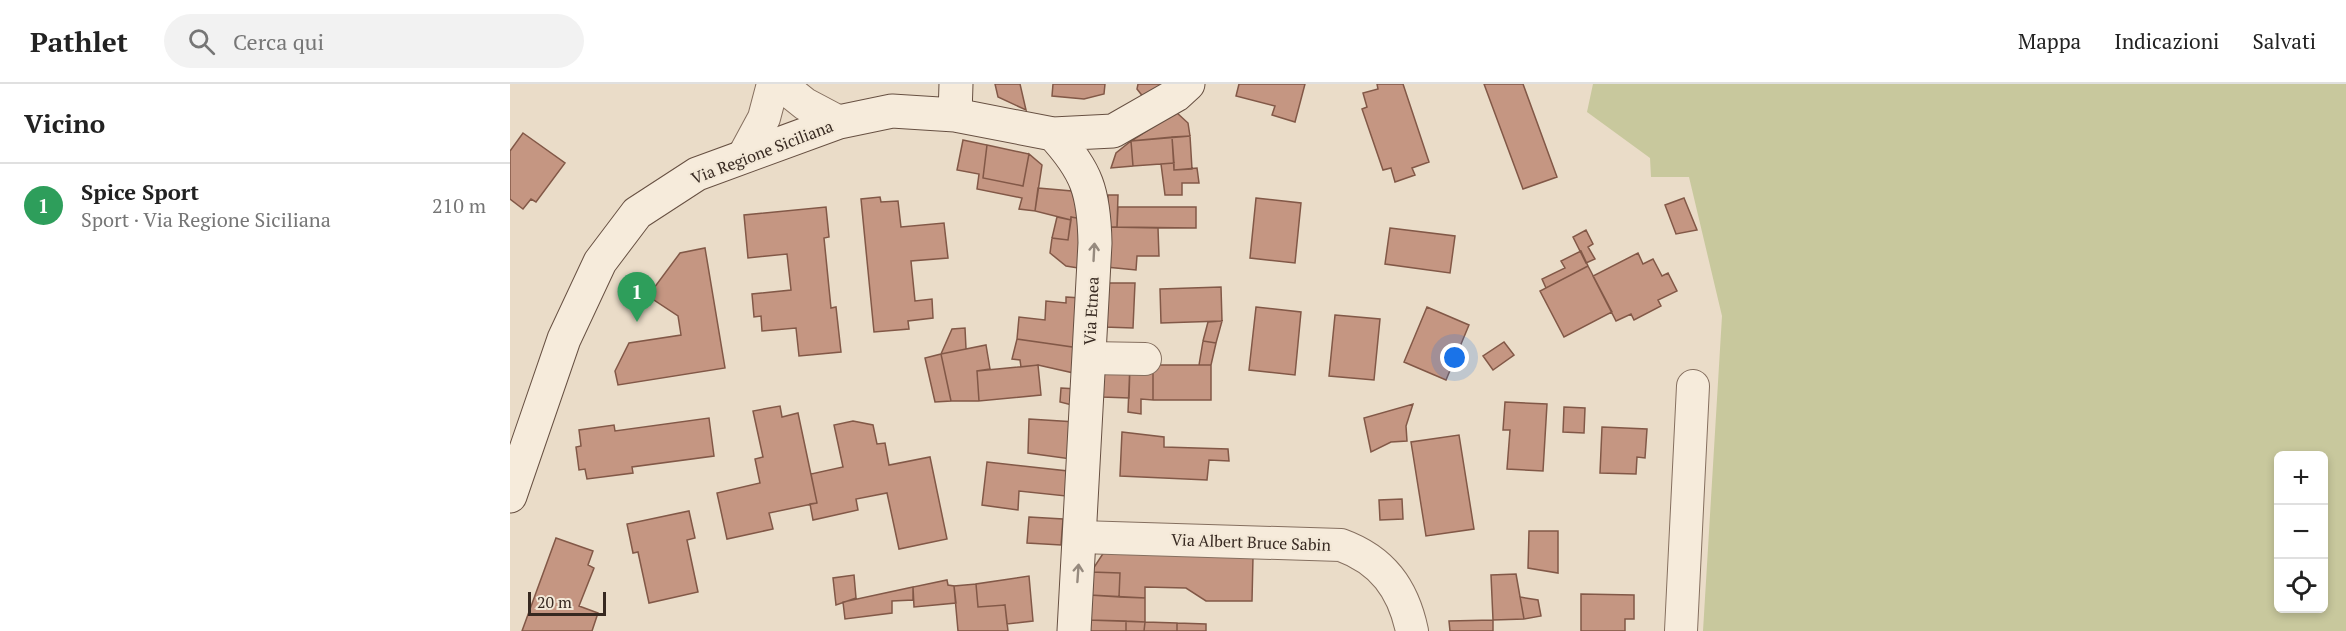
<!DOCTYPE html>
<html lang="it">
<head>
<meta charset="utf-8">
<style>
	:root { --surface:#fff; --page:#f2f2f2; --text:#222; --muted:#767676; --line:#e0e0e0; --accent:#8e3540 }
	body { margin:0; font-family:"PT Serif",serif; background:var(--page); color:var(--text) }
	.controls { position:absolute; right:18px; bottom:18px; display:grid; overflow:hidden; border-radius:9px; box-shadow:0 3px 9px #0003 }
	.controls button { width:54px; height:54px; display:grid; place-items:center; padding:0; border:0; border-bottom:2px solid var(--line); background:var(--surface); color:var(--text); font:30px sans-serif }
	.scale { position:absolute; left:18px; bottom:15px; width:78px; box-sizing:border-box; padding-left:6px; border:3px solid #372921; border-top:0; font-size:16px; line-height:21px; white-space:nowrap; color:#372921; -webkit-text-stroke:4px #f3e8d7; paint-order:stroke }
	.you { position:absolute; left:945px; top:274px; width:21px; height:21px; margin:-15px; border:4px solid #fff; border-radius:50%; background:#1a73e8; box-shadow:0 0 0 9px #1a73e833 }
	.badge { display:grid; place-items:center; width:39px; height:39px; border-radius:50%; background:var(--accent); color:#fff; font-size:20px; font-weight:700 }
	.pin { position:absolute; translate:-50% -50px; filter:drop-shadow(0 2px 3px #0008) }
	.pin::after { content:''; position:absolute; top:32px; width:21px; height:18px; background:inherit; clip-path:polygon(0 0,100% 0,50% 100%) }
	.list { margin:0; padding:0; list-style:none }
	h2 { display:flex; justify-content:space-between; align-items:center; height:78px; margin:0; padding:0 24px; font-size:26px }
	h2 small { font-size:20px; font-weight:400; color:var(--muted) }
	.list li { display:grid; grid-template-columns:39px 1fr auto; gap:18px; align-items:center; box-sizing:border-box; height:84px; padding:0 24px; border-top:2px solid var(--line) }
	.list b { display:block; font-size:22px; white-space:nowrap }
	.list p { margin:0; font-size:20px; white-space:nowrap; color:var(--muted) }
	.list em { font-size:20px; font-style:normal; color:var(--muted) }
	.icon { flex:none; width:33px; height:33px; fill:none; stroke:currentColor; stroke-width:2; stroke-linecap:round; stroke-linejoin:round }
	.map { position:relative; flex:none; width:1836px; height:547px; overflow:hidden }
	header { display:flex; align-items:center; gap:36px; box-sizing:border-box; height:84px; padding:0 30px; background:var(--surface); border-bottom:2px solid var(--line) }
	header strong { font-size:28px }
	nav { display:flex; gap:33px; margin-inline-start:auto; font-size:21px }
	.search { width:420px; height:54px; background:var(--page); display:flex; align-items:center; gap:15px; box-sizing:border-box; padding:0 21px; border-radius:33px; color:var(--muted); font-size:22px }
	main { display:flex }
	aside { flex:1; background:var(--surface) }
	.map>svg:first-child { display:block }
	.green { fill:#c8c89d; fill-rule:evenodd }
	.building { fill:#c59682; stroke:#825847; stroke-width:1.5 }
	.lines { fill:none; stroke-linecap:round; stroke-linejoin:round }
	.street-casing { stroke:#856f5f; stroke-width:34 }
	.secondary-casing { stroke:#675042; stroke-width:35 }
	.street { stroke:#f6ebdb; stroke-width:32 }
	.secondary { stroke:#f6ebdb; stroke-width:33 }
	.oneway { stroke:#968a7e }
	.labels { text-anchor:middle; stroke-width:4.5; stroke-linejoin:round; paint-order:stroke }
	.street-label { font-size:16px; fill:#372921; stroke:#f3e8d7 }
</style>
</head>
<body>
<header>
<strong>Pathlet</strong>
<div class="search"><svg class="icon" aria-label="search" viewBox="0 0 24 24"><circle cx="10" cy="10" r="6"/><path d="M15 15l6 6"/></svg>Cerca qui</div>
<nav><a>Mappa</a><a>Indicazioni</a><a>Salvati</a></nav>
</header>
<main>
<aside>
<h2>Vicino<small></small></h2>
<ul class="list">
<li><span class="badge" style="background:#2e9e5b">1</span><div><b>Spice Sport</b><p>Sport · Via Regione Siciliana</p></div><em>210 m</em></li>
</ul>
</aside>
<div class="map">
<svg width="1836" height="547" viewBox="0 0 1836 547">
	<rect width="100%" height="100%" fill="#eadcc8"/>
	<!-- green -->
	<path class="green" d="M1083 0H1836V547H1193L1212 232 1179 93H1141L1140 74 1077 28ZM1768 372H1814V524H1768Z"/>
	<!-- building -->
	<path class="building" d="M485 0H510L516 26 488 13Z
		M543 0H595L594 10 574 15 542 12Z
		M628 0H655L634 14 627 5Z
		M729 0H795L785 38 762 31 765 22 726 12Z
		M867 0H893L919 78 902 84 905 91 885 98 881 84 873 86 852 25 857 23 853 9 868 5Z
		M974 0H1013L1047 93 1013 105Z
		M666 28 678 39 680 52 621 57Z
		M13 49 55 79 26 118 21 115 13 125 0 115V67Z
		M680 52 682 85 664 86 662 53Z
		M662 53 664 79 623 82 621 57Z
		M453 56 477 61 473 94 513 102 519 70 532 81 525 127 509 125 512 114 467 105 469 90 447 86Z
		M621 57 623 82 601 84 606 69Z
		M477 61 519 70 513 102 473 94Z
		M664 79V86L687 84 689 99H672V111H655L651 80Z
		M528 104 562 107 569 134 561 133V136L525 127Z
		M598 111H608L607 143H597Z
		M370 113 371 118 388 117 391 143 434 139 438 174 401 177 405 217 422 215 423 234 398 237 399 245 364 248 351 115Z
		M746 114 791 119 785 179 740 174Z
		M1174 114 1187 146 1166 150 1155 121Z
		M316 123 319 153 314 154 321 224 326 223 331 268 289 272 286 244 252 247 251 232 244 233 242 210 281 206 277 170 238 174 234 131Z
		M608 123H686V144L607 143Z
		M547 133 561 136 558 156 542 154Z
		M561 133 578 136 574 185 556 182 540 169 542 154 558 156Z
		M597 143 648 144 649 172H627L626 186 596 183Z
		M880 144 945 152 940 189 875 180Z
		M1076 146 1083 160 1078 163 1085 175 1076 179 1063 153Z
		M195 164 215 284 108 301 105 287 119 259 171 251 168 232 138 212 170 169Z
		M1071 167 1078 182 1036 204 1032 195 1055 184 1051 177Z
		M1128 169 1133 180 1143 175 1152 192 1158 189 1167 207 1148 216 1151 222 1124 236 1121 230 1106 237 1083 192Z
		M1078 182 1102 228 1054 253 1030 207Z
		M596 199H625L623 244 594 243Z
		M711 203 712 237 651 239 650 205Z
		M556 213 571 214 569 264 507 255 509 233 535 236 536 217 556 219Z
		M746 223 791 228 785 291 739 286Z
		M917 223 959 241 936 296 894 278Z
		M825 231 870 235 864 296 819 292Z
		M712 237 706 259 693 257 698 238Z
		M455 244 456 265 431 270 442 245Z
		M507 255 569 264 568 290 528 281 511 283 510 276 502 275Z
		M693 257 706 259 701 281H689Z
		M994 258 1004 271 983 286 973 272Z
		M476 261 480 285 467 287 469 317H441L431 270Z
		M431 270 441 317 425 318 415 274Z
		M593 279 620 280 619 314 592 313Z
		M620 280 643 281V316L631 315V330L618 328Z
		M528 281 531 311 469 317 467 287Z
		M643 281H701V316H643Z
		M551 304 567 305 566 322 550 318Z
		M995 318 1037 320 1033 387 997 385 1000 346H993Z
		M903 320 896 342 897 357 881 358 861 368 854 334Z
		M270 322 272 333 288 329 307 419 259 429 263 445 217 455 207 409 250 399 245 375 253 373 243 327Z
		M1054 323 1075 324 1074 349 1053 348Z
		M199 334 204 372 122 383 123 389 77 395 75 385 69 386 66 363 71 362 69 346 104 341 105 347Z
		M519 335 566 338 561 375 518 369Z
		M343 337 363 341 367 360 375 359 379 381 420 373 437 455 389 465 377 409 346 415 348 426 303 436 300 420 307 419 301 390 333 383 324 341Z
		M1092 343 1137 345 1135 374 1127 373 1126 390 1090 389Z
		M612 348 654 353V363L718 365 719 377 699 376 697 396 610 392Z
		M949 351 964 445 916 452 901 358Z
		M477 378 558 387 556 412 509 407 508 426 472 421Z
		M892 415 893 435 870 436 869 416Z
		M179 427 185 454 177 456 188 508 139 519 128 468 123 469 117 440Z
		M519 433 553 435 551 461 517 459Z
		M1019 447H1048V489L1018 484Z
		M46 454 83 467 78 481 84 484 69 522 88 529 82 547H12Z
		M594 468 743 473 742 517H696L676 504 635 503V514L609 513 610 489 581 488Z
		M581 488 610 489 609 513 580 511Z
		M1006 490 1014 535 983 536 981 491Z
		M344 491 346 514 326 521 323 494Z
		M519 492 523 537 497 540 495 521 468 523 466 500Z
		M437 496 438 501 444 502 446 519 404 523 403 503Z
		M466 500 468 523 495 521 498 547H448L444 502Z
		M403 503V516L382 517V529L335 535 333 518Z
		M1071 510 1124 511V535H1115V547H1071Z
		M580 511 635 514V538L578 536Z
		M1010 513 1028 516 1031 532 1014 535Z
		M578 536 616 537V547H578Z
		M983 536V547H940L939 537Z
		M616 537 635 538 634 547H616Z
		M635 538 667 539V547H634Z
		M667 539 696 540V547H667Z"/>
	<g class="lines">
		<!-- street casing -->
		<g class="street-casing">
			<path id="street" d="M270 0 295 20 329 38
				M234 71 254 34 263 0
				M579 274 635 275
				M570 453 831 461C872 476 893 504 902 547
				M1171 547 1183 302"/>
		</g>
		<!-- secondary casing -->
		<g class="secondary-casing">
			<path id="secondary" d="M445 31 446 0
				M543 50C577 87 584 108 585 159L564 547
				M0 412 54 255 90 178 127 129 187 90 329 38 382 27 445 31 543 50 603 47 666 11 678 0"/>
		</g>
		<!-- street -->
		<use href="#street" class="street"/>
		<!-- secondary -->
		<use href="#secondary" class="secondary"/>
	</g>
	<!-- one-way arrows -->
	<defs><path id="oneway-shaft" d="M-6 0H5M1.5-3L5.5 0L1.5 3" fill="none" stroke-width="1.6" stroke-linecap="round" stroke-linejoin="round" transform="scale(1.5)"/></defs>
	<g class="oneway">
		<use href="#oneway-shaft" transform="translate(584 168) rotate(-87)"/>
		<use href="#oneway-shaft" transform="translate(568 489) rotate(-86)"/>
	</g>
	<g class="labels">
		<!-- street labels -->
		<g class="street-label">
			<text transform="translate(252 68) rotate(-21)" y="6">Via Regione Siciliana</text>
			<text transform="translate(581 227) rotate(-87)" y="6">Via Etnea</text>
			<text transform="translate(741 458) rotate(2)" y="6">Via Albert Bruce Sabin</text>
		</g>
	</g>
</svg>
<div class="controls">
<button>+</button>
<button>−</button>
<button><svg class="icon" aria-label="locate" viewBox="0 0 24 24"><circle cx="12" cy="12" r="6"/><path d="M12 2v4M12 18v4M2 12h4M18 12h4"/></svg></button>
</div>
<div class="scale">20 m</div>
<div class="you"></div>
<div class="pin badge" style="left:127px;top:238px;background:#2e9e5b">1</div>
</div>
</main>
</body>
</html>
